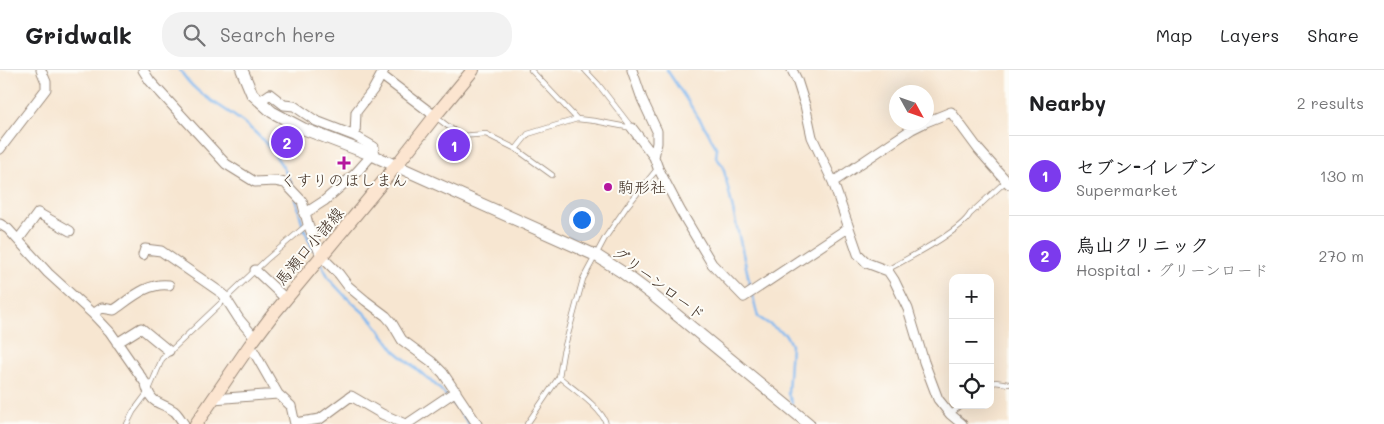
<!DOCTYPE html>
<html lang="en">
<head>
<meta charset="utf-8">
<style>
	:root { --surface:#fff; --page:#f2f2f2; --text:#202124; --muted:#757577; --line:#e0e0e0; --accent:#7c3aed }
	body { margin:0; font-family:Mali,"Klee One",sans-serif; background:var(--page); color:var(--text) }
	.controls { position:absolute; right:15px; bottom:15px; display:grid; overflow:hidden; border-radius:10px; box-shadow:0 5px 20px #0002 }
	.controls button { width:45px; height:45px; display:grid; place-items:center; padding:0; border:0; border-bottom:1px solid var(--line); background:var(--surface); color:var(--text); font:25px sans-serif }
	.compass { position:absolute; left:889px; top:15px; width:45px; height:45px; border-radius:50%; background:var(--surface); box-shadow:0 5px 20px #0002; rotate:130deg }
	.you { position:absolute; left:581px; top:149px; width:18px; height:18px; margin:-12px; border:4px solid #fff; border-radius:50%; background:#1a73e8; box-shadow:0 0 0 8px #1a73e833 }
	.badge { display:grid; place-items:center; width:32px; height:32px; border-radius:50%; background:var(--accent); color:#fff; font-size:16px; font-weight:700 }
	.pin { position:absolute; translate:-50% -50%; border:2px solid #fff; box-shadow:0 1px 5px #0006 }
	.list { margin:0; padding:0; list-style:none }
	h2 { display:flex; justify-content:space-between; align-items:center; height:65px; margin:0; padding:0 20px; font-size:21px }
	h2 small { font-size:16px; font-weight:400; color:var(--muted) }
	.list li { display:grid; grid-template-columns:32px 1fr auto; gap:15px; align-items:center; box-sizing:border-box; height:80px; padding:0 20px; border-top:1px solid var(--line) }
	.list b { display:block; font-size:19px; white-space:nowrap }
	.list p { margin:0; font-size:16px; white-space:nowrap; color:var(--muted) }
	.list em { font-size:16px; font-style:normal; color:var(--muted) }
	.icon { flex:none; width:28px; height:28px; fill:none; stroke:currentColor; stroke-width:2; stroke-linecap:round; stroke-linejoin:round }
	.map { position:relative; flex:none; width:1009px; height:354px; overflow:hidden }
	header { display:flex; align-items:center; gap:30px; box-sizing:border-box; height:70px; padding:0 25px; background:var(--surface); border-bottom:1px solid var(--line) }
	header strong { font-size:24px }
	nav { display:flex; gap:28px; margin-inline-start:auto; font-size:18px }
	.search { width:350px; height:45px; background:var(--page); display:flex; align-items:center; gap:12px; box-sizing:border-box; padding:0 18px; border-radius:20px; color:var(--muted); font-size:19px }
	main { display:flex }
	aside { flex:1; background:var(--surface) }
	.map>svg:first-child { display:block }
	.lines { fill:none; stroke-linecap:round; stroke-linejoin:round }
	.stream { stroke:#80b8f0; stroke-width:2.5 }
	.service-casing { stroke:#998878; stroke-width:6 }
	.minor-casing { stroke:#998878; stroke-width:11 }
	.tertiary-casing { stroke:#998878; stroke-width:13 }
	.secondary-casing { stroke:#998878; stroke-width:14 }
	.service { stroke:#fff; stroke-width:4.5 }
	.minor { stroke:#fff; stroke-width:9 }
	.tertiary { stroke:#fff; stroke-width:11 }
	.secondary { stroke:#fce5d0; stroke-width:12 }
	.poi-dot { fill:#b5179e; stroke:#fdfcf7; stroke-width:2 }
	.labels { text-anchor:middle; stroke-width:4; stroke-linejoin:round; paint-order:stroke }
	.poi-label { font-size:16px; fill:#3b2a1e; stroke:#fdfcf7 }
	.street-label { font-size:16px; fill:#3b2a1e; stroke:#fdfcf7 }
</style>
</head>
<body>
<header>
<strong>Gridwalk</strong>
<div class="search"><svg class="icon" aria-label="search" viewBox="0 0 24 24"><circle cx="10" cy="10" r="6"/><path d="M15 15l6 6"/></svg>Search here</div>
<nav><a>Map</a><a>Layers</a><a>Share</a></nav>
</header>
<main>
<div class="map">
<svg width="1009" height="354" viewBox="0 0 1009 354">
	<rect width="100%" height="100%" fill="#fdfcf7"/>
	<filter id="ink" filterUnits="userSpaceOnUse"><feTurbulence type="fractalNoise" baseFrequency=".02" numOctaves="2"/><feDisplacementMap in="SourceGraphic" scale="10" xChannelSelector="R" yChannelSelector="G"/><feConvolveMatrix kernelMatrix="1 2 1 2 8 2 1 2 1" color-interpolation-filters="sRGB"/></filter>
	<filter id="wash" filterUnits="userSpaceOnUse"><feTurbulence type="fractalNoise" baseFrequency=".0096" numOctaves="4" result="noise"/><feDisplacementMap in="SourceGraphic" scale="20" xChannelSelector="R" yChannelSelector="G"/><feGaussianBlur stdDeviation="1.12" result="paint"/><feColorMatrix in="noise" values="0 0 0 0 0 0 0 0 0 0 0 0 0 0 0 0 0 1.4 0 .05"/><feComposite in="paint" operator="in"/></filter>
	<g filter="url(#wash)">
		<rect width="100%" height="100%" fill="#f7e6d1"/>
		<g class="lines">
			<!-- stream -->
			<path class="stream" d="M180 0C194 23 212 30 233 45 260 63 279 85 292 115
				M667 0 706 59 717 79 716 87 723 96 751 219
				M296 130 303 156 313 179
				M321 193 330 210 344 225 373 251 395 281 438 317 459 340 469 354
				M752 224 758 247 786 265 791 275 788 323 792 333"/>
		</g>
	</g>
	<g filter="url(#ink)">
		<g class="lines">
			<!-- service casing -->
			<g class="service-casing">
				<path id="service" d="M531 0 577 49
					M585 0 598 14 632 58
					M437 48 461 66 486 64 516 79 552 105
					M516 79 528 64 577 49 595 51 632 58
					M887 200C906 189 960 162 970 144L1006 111
					M990 316 995 312 1009 314
					M950 344 962 335
					M127 354 133 342 148 322 162 289 266 190 308 154
					M527 354 559 307
					M606 354C604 340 571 317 559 307L563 283 583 209 605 168 627 136 658 98"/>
			</g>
			<!-- minor casing -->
			<g class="minor-casing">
				<path id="minor" d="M143 0 150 11 226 94 255 112 275 111 285 113 302 131 308 154 321 186 339 204 348 216 366 231 386 246 392 253 402 270 432 292 443 303 477 354
					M632 0 642 29 657 61V73L654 87
					M792 0 797 10 805 35 812 67 833 112 858 184 867 193 888 201 894 210 908 239 924 292 938 329 950 344 962 354
					M381 5 435 46
					M260 31 270 24 284 35 294 36 316 51 355 66
					M926 52 951 42 979 80 1009 114
					M632 58 654 87 658 98 680 140 712 194 744 227 848 158
					M0 79 46 19V12L41 0
					M833 112 912 59 926 52
					M304 144 324 131 355 104 372 85 374 77 355 66 356 42 373 20 384 0
					M0 154 8 159 48 203 93 244 110 262 146 314C151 336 160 331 174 341 178 344 181 350 184 354
					M18 170 38 143 70 161
					M143 185 145 179 161 181 223 224 239 249 255 268
					M255 200 286 229
					M93 244 102 238 114 240C130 229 148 212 169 215
					M117 273 141 258 169 281
					M250 275 278 324 291 336 295 354
					M213 329 278 324
					M295 353 320 349 351 326 382 344 405 354
					M407 354 456 321"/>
			</g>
			<!-- tertiary casing -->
			<g class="tertiary-casing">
				<path id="tertiary" d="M242 0 252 24 272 42 304 59 372 85 597 186 622 202 650 223 809 354"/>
			</g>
			<!-- secondary casing -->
			<g class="secondary-casing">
				<path id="secondary" d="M196 354 250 275 271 247 396 96 435 46 473 0"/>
			</g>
			<!-- service -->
			<use href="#service" class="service"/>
			<!-- minor -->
			<use href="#minor" class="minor"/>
			<!-- tertiary -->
			<use href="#tertiary" class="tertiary"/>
			<!-- secondary -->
			<use href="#secondary" class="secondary"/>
		</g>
	</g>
	<!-- markers -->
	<g class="poi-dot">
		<path d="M341.5 85.5h5v5h5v5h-5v5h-5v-5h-5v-5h5z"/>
		<circle cx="608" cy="117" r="5"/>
	</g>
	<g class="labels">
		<!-- poi labels -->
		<g class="poi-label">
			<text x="344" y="116">くすりのほしまん</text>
			<text x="618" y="123" text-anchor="start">駒形社</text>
		</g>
		<!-- street labels -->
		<g class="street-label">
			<text transform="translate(309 176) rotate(-50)" y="6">馬瀬口小諸線</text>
			<text transform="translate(659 213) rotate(37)" y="6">グリーンロード</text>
		</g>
	</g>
</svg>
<div class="controls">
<button>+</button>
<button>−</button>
<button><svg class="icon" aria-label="locate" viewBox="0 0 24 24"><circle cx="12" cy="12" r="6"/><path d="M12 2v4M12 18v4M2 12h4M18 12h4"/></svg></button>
</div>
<svg class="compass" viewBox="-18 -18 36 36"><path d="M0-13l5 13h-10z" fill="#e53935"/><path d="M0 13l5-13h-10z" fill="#757577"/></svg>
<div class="you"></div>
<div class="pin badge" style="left:454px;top:75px">1</div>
<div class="pin badge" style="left:287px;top:72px">2</div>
</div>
<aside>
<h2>Nearby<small>2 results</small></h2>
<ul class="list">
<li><span class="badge">1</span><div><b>セブン-イレブン</b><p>Supermarket</p></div><em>130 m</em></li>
<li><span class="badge">2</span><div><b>烏山クリニック</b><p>Hospital · グリーンロード</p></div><em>270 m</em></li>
</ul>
</aside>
</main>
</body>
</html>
